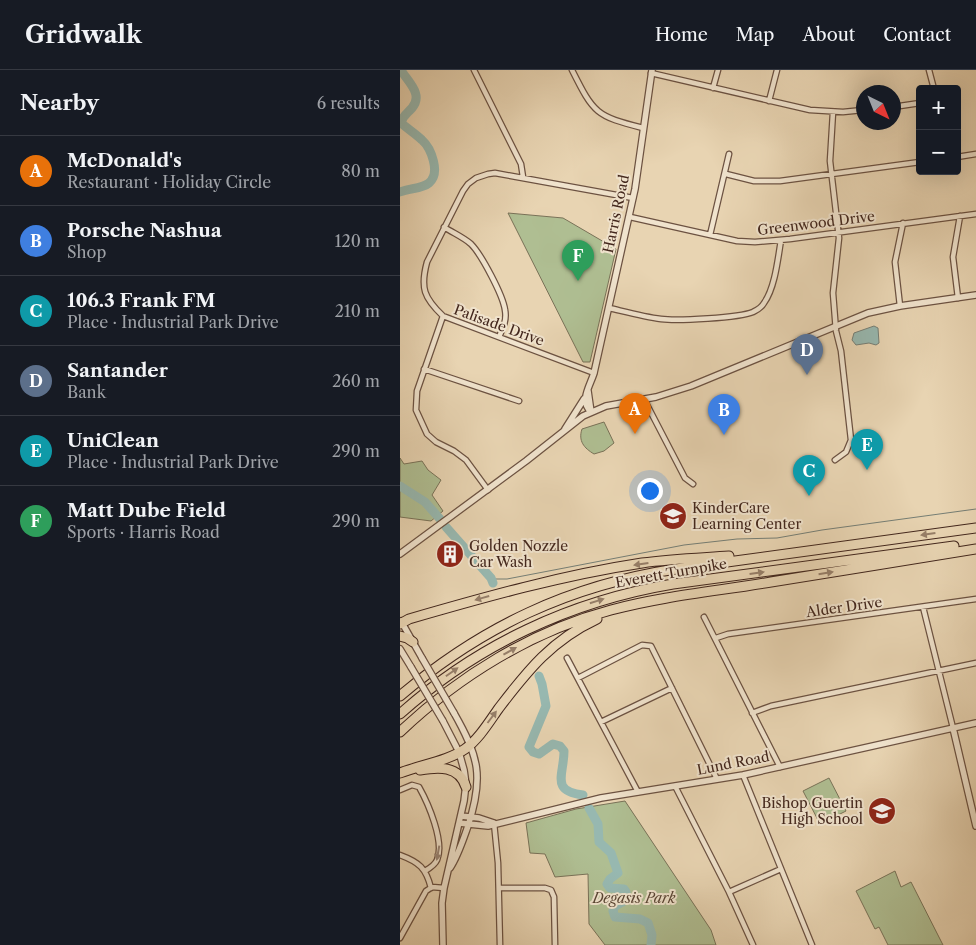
<!DOCTYPE html>
<html lang="en">
<head>
<meta charset="utf-8">
<style>
	:root { --surface:#171b24; --page:#242831; --text:#f1f3f6; --muted:#9ea1a6; --line:#363941; --accent:#2563eb }
	body { margin:0; font-family:"Libre Caslon Text",serif; background:var(--page); color:var(--text) }
	.controls { position:absolute; right:15px; top:15px; display:grid; overflow:hidden; border-radius:5px; box-shadow:0 5px 20px #0002 }
	.controls button { width:45px; height:45px; display:grid; place-items:center; padding:0; border:0; border-bottom:1px solid var(--line); background:var(--surface); color:var(--text); font:25px sans-serif }
	.compass { position:absolute; left:456px; top:15px; width:45px; height:45px; border-radius:50%; background:var(--surface); box-shadow:0 5px 20px #0002; rotate:137deg }
	.you { position:absolute; left:249px; top:420px; width:18px; height:18px; margin:-12px; border:4px solid #fff; border-radius:50%; background:#1a73e8; box-shadow:0 0 0 8px #1a73e833 }
	.badge { display:grid; place-items:center; width:32px; height:32px; border-radius:50%; background:var(--accent); color:#fff; font-size:16px; font-weight:700 }
	.pin { position:absolute; translate:-50% -41px; filter:drop-shadow(0 1px 2px #0008) }
	.pin::after { content:''; position:absolute; top:26px; width:18px; height:15px; background:inherit; clip-path:polygon(0 0,100% 0,50% 100%) }
	.list { margin:0; padding:0; list-style:none }
	h2 { display:flex; justify-content:space-between; align-items:center; height:65px; margin:0; padding:0 20px; font-size:21px }
	h2 small { font-size:16px; font-weight:400; color:var(--muted) }
	.list li { display:grid; grid-template-columns:32px 1fr auto; gap:15px; align-items:center; box-sizing:border-box; height:70px; padding:0 20px; border-top:1px solid var(--line) }
	.list b { display:block; font-size:19px; white-space:nowrap }
	.list p { margin:0; font-size:16px; white-space:nowrap; color:var(--muted) }
	.list em { font-size:16px; font-style:normal; color:var(--muted) }
	.map { position:relative; flex:none; width:576px; height:875px; overflow:hidden }
	header { display:flex; align-items:center; gap:30px; box-sizing:border-box; height:70px; padding:0 25px; background:var(--surface); border-bottom:1px solid var(--line) }
	header strong { font-size:24px }
	nav { display:flex; gap:28px; margin-inline-start:auto; font-size:18px }
	main { display:flex }
	aside { flex:1; background:var(--surface) }
	.map>svg:first-child { display:block }
	.green { fill:#afbe92; stroke:#797258 }
	.water { fill:#97b8b0; stroke:#757e75 }
	.lines { fill:none; stroke-linecap:round; stroke-linejoin:round }
	.stream { stroke:#757e75; stroke-width:1 }
	.river { stroke:#97b8b0; stroke-width:9 }
	.minor-casing { stroke:#6c5242; stroke-width:7 }
	.tertiary-casing { stroke:#6c5242; stroke-width:8 }
	.motorway-casing { stroke:#43271d; stroke-width:11 }
	.minor { stroke:#f0e3cd; stroke-width:4.5 }
	.tertiary { stroke:#f0e3cd; stroke-width:5.5 }
	.motorway { stroke:#e8d4b2; stroke-width:9 }
	.tertiary-bridge-casing { stroke:#6c5242; stroke-width:8; stroke-linecap:butt }
	.tertiary-bridge { stroke:#f0e3cd; stroke-width:5.5 }
	.oneway { fill:#967e68 }
	.oneway2 { fill:#9a8575 }
	.labels { text-anchor:middle; stroke-width:4; stroke-linejoin:round; paint-order:stroke }
	.street-label { font-size:14px; fill:#43271d; stroke:#f0e3cd }
	.poi-label { font-size:14px; fill:#43271d; stroke:#f0e3cd; text-anchor:start }
	.park-label { font-size:14px; font-style:italic; fill:#594534; stroke:#f0e3cd }
</style>
</head>
<body>
<header>
<strong>Gridwalk</strong>
<nav><a>Home</a><a>Map</a><a>About</a><a>Contact</a></nav>
</header>
<main>
<aside>
<h2>Nearby<small>6 results</small></h2>
<ul class="list">
<li><span class="badge" style="background:#e8710a">A</span><div><b>McDonald's</b><p>Restaurant · Holiday Circle</p></div><em>80 m</em></li>
<li><span class="badge" style="background:#3f7fe0">B</span><div><b>Porsche Nashua</b><p>Shop</p></div><em>120 m</em></li>
<li><span class="badge" style="background:#0f9aa8">C</span><div><b>106.3 Frank FM</b><p>Place · Industrial Park Drive</p></div><em>210 m</em></li>
<li><span class="badge" style="background:#5c6f8a">D</span><div><b>Santander</b><p>Bank</p></div><em>260 m</em></li>
<li><span class="badge" style="background:#0f9aa8">E</span><div><b>UniClean</b><p>Place · Industrial Park Drive</p></div><em>290 m</em></li>
<li><span class="badge" style="background:#2e9e5b">F</span><div><b>Matt Dube Field</b><p>Sports · Harris Road</p></div><em>290 m</em></li>
</ul>
</aside>
<div class="map">
<svg width="576" height="875" viewBox="0 0 576 875">
	<rect width="100%" height="100%" fill="#e8d4b2"/>
	<filter id="stains"><feTurbulence type="fractalNoise" baseFrequency=".004" numOctaves="4"/><feColorMatrix values="0 0 0 0 .2 0 0 0 0 .09 0 0 0 0 .02 0 0 0 .5 -.17"/></filter>
	<radialGradient id="worn" r=".72"><stop offset=".6" stop-color="#630" stop-opacity="0"/><stop offset="1" stop-color="#630" stop-opacity=".3"/></radialGradient>
	<!-- green -->
	<path class="green" d="M108 143 163 148 216 179 190 292H183Z
		M204 352 214 373 204 381 194 384C184 378 178 371 182 359Z
		M0 388 4 394 22 391 28 400 41 410 32 425 43 441 31 451 0 447Z
		M429 708 446 741 420 754 403 721Z
		M225 731 311 860 316 875H205L189 854 188 804 155 807 145 784 130 783 126 753 176 739Z
		M495 801 501 817 511 812 543 875H488L479 857 475 859 456 821Z"/>
	<!-- water -->
	<path class="water" d="M474 256 478 258 479 273 476 275 469 273 456 275 452 270 454 263Z"/>
	<g class="lines">
		<!-- stream -->
		<path class="stream" d="M92 509H107L284 475 337 469 377 468 422 460 576 439"/>
		<!-- river -->
		<path class="river" d="M0 122C9 118 22 119 29 113 41 103 31 78 22 70 16 64 8 59 1 53 3 45 7 44 12 38 24 24 7 11 1 0
			M0 416 25 432 40 449
			M46 457 91 508 93 513
			M139 606 142 614 146 636 129 677 133 682 139 684 153 674 160 676 164 681C164 705 150 721 183 725
			M189 738 198 754 199 772 211 783 218 803 210 809 207 814 210 818 224 819 226 822V830L215 836 213 841 215 847 240 849 248 853 252 865 251 875"/>
		<!-- minor casing -->
		<g class="minor-casing">
			<path id="minor" d="M74 0 121 94 123 107
				M172 0C194 44 196 46 243 58
				M529 0 534 19
				M251 3 410 40 443 42 463 40
				M313 18 318 0
				M369 31 377 0
				M493 37 520 33
				M433 42 430 91 439 168 433 223 436 261 441 281 451 370 446 382 435 390
				M557 87 576 84
				M326 104 354 111H380L520 92
				M230 147 337 171 355 172 390 169 576 144
				M44 157C53 163 63 167 71 174 81 184 103 225 105 240 107 250 103 258 99 267
				M310 165 329 84
				M558 228 553 187 560 146
				M500 236 495 192 503 153
				M209 238C226 242 244 247 261 249 277 251 339 248 353 242 357 240 362 237 364 233 375 218 378 188 381 170
				M43 246 17 321 16 340 27 364 36 372 54 381 66 390 88 420
				M24 299 119 331
				M194 303 43 246C24 228 20 218 27 192L63 121 68 114 76 108 88 104 95 103 233 128
				M244 329 285 408 293 414
				M523 537 553 658
				M304 547 380 697
				M316 568 328 564 576 529
				M167 588 238 722
				M178 608 242 575 251 576 317 709
				M352 643 371 636 576 593
				M201 652 272 618
				M343 705 412 875
				M275 716 329 822 353 875
				M0 720 12 715 19 717C28 733 45 772 37 790 35 795 30 798 25 801
				M94 753 98 793 100 875
				M0 785C19 792 26 798 31 818
				M99 818H145L151 820 154 827 155 875
				M329 822 381 799
				M0 868 26 821 32 817 44 818"/>
		</g>
		<!-- tertiary casing -->
		<g class="tertiary-casing">
			<path id="tertiary" d="M188 321 191 342
				M191 342C179 331 190 316 194 303L235 119 252 0
				M165 359 184 329
				M0 484 126 391 183 346 206 336 256 327 291 316 468 243 500 236 576 225
				M1 551 22 588
				M0 579 11 597
				M43 651 59 682 64 700 66 714 64 731 44 818 42 833 43 875
				M553 658 576 756
				M61 746 79 748 94 753
				M59 753 88 756 201 728 343 705 576 653
				M50 798C58 786 63 770 68 756 84 707 79 687 54 643"/>
		</g>
		<!-- motorway casing -->
		<g class="motorway-casing">
			<path id="motorway" d="M0 554 9 549C85 527 163 505 242 493 271 489 300 488 329 486
				M0 566 7 568 13 572
				M0 626C81 557 170 515 276 499L576 458
				M0 644C77 575 171 531 273 514L554 476
				M0 662C59 606 132 561 211 540 263 526 318 521 371 512 439 501 508 490 576 479
				M20 700C38 697 59 695 66 717
				M0 703C20 695 48 691 65 679 79 669 89 652 99 638 128 600 152 570 197 549"/>
		</g>
		<!-- minor -->
		<use href="#minor" class="minor"/>
		<!-- tertiary -->
		<use href="#tertiary" class="tertiary"/>
		<!-- motorway -->
		<use href="#motorway" class="motorway"/>
		<!-- tertiary-bridge casing -->
		<g class="tertiary-bridge-casing">
			<path id="tertiary-bridge" d="M22 588 54 643
				M11 597 43 651"/>
		</g>
		<!-- tertiary-bridge -->
		<use href="#tertiary-bridge" class="tertiary-bridge"/>
	</g>
	<!-- one-way arrows -->
	<defs><path id="oneway-solid" d="M-6-.8H1V-3.2L6.5 0L1 3.2V.8H-6Z" transform="scale(1.25)"/></defs>
	<g class="oneway">
		<use href="#oneway-solid" transform="translate(528 464) rotate(172)"/>
		<use href="#oneway-solid" transform="translate(241 494) rotate(172)"/>
		<use href="#oneway-solid" transform="translate(357 503) rotate(-8)"/>
		<use href="#oneway-solid" transform="translate(426 503) rotate(-9)"/>
		<use href="#oneway-solid" transform="translate(82 528) rotate(164)"/>
		<use href="#oneway-solid" transform="translate(197 531) rotate(-17)"/>
		<use href="#oneway-solid" transform="translate(110 581) rotate(-29)"/>
		<use href="#oneway-solid" transform="translate(52 602) rotate(-35)"/>
		<use href="#oneway-solid" transform="translate(92 647) rotate(-53)"/>
	</g>
	<use class="oneway2" href="#oneway-solid" transform="translate(38 783) rotate(100)"/>
	<!-- icons -->
	<defs>
		<g id="school-disc" transform="scale(1.4375)"><circle r="9.5" fill="#8f2418" stroke="#f0e3cd"/><path d="M0-5L7-2L0 1L-7-2ZM-4 1L0 2.5L4 1V4Q0 6-4 4Z" fill="#fff"/></g>
		<g id="building-disc" transform="scale(1.4375)"><circle r="9.5" fill="#8f2418" stroke="#f0e3cd"/><path d="M-4-6H4V6H1V3H-1V6H-4ZM-2.5-4.3h1.7v1.8h-1.7ZM.8-4.3h1.7v1.8H.8ZM-2.5-1h1.7V.8h-1.7ZM.8-1h1.7V.8H.8Z" fill="#fff"/></g>
	</defs>
	<g fill-rule="evenodd">
		<use href="#school-disc" x="273" y="446"/>
		<use href="#building-disc" x="50" y="484"/>
		<use href="#school-disc" x="482" y="741"/>
	</g>
	<g class="labels">
		<!-- street labels -->
		<g class="street-label">
			<text transform="translate(216 144) rotate(-78)" y="5">Harris Road</text>
			<text transform="translate(416 153) rotate(-7)" y="5">Greenwood Drive</text>
			<text transform="translate(99 255) rotate(20)" y="5">Palisade Drive</text>
			<text transform="translate(271 503) rotate(-10)" y="5">Everett Turnpike</text>
			<text transform="translate(444 537) rotate(-8)" y="5">Alder Drive</text>
			<text transform="translate(333 693) rotate(-11)" y="5">Lund Road</text>
		</g>
		<!-- poi labels -->
		<g class="poi-label">
			<text x="292" y="443">KinderCare<tspan x="292" dy="16">Learning Center</tspan></text>
			<text x="69" y="481">Golden Nozzle<tspan x="69" dy="16">Car Wash</tspan></text>
			<text x="463" y="738" text-anchor="end">Bishop Guertin<tspan x="463" dy="16">High School</tspan></text>
		</g>
		<!-- park labels -->
		<g class="park-label">
			<text x="234" y="833">Degasis Park</text>
		</g>
	</g>
	<rect width="100%" height="100%" filter="url(#stains)"/>
	<rect width="100%" height="100%" fill="url(#worn)"/>
</svg>
<div class="controls">
<button>+</button>
<button>−</button>
</div>
<svg class="compass" viewBox="-18 -18 36 36"><path d="M0-13l5 13h-10z" fill="#e53935"/><path d="M0 13l5-13h-10z" fill="#9ea1a6"/></svg>
<div class="you"></div>
<div class="pin badge" style="left:235px;top:364px;background:#e8710a">A</div>
<div class="pin badge" style="left:324px;top:365px;background:#3f7fe0">B</div>
<div class="pin badge" style="left:409px;top:426px;background:#0f9aa8">C</div>
<div class="pin badge" style="left:407px;top:305px;background:#5c6f8a">D</div>
<div class="pin badge" style="left:467px;top:400px;background:#0f9aa8">E</div>
<div class="pin badge" style="left:178px;top:211px;background:#2e9e5b">F</div>
</div>
</main>
</body>
</html>
